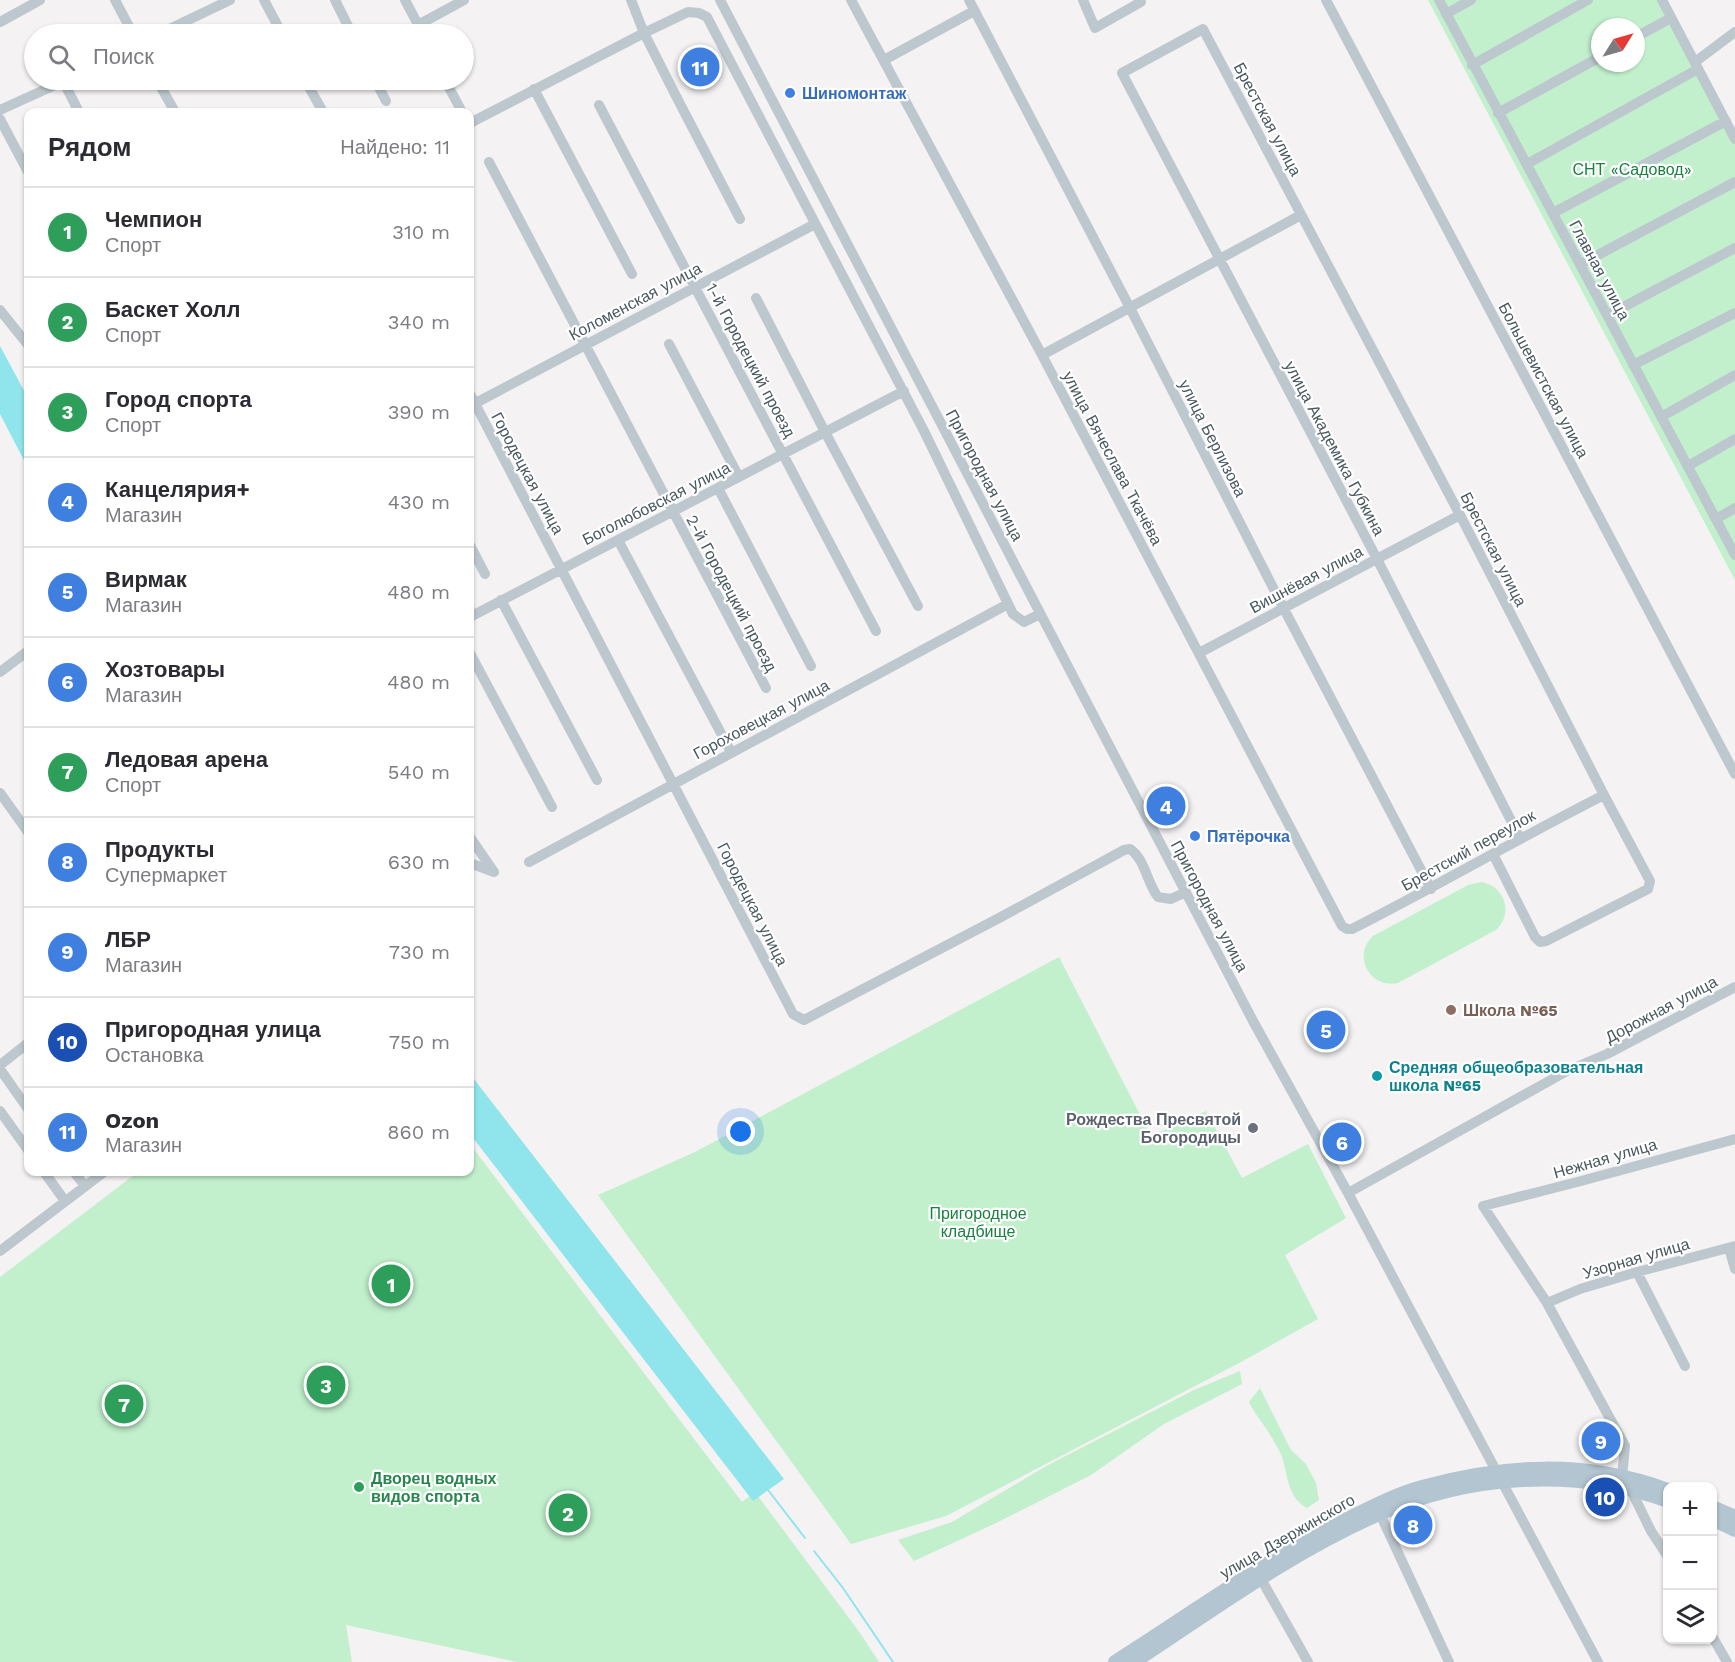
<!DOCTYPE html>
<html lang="ru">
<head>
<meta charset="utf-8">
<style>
	:root { --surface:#fff; --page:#f2f2f3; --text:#2b2b33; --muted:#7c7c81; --line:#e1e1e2; --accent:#0b8043 }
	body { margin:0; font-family:"Work Sans",sans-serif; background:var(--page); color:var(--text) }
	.controls { position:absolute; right:18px; bottom:18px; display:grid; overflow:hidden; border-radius:12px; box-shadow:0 2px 4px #0004 }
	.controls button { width:54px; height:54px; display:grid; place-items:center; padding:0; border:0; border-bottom:2px solid var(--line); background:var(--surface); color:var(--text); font:30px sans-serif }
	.compass { position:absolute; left:1591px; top:18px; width:54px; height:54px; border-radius:50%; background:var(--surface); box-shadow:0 2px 4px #0004; rotate:53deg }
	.you { position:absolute; left:741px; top:1132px; width:21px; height:21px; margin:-15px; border:4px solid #fff; border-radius:50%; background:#1a73e8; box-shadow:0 0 0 9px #1a73e833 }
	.badge { display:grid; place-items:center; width:39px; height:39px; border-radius:50%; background:var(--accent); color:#fff; font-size:20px; font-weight:700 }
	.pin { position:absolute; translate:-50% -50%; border:3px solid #fff; box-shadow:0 2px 6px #0006 }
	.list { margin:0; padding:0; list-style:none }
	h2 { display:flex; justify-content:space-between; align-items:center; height:78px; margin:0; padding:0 24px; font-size:26px }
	h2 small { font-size:20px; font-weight:400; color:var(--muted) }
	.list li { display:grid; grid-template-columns:39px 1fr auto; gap:18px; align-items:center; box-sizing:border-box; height:90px; padding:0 24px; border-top:2px solid var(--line) }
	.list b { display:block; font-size:22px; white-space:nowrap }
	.list p { margin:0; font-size:20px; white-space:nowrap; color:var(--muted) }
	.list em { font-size:20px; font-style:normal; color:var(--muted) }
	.icon { flex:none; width:33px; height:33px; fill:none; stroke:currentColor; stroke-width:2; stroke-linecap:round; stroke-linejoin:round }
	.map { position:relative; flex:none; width:1735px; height:1662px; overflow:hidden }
	.search { position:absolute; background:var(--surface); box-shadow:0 2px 4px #0004; left:24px; top:24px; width:450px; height:66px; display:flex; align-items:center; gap:15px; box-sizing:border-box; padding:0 21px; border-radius:33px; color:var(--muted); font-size:22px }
	.panel { position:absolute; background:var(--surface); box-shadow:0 2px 4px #0004; left:24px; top:108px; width:450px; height:1068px; border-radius:12px }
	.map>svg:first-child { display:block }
	.green { fill:#c2f0cd; fill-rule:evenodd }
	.water { fill:#90e5ec }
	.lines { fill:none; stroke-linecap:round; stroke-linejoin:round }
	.stream { stroke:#90e5ec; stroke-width:2 }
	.minor { stroke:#bdc8ce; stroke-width:10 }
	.major { stroke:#b2c5d0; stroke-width:14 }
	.shop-dot { fill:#3f7fe0; stroke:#fff; stroke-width:2 }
	.education-dot { fill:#8d6e63; stroke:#fff; stroke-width:2 }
	.culture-dot { fill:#0f9aa8; stroke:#fff; stroke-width:2 }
	.worship-dot { fill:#6b7280; stroke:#fff; stroke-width:2 }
	.leisure-dot { fill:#2e9e5b; stroke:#fff; stroke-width:2 }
	.labels { text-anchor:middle; stroke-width:4.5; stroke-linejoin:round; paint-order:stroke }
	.shop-label { font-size:16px; font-weight:bold; fill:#366cbe; stroke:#fff; text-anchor:start }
	.street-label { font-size:16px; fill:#49585f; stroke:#fff }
	.park-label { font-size:16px; fill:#19823f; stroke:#fff }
	.education-label { font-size:16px; font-weight:bold; fill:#785e54; stroke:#fff; text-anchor:start }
	.culture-label { font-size:16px; font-weight:bold; fill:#0d838f; stroke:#fff; text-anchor:start }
	.worship-label { font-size:16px; font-weight:bold; fill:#5b616d; stroke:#fff; text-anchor:end }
	.leisure-label { font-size:16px; font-weight:bold; fill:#27864d; stroke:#fff; text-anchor:start }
</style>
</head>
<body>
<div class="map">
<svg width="1735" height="1662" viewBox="0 0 1735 1662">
	<rect width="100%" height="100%" fill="#f4f2f2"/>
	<!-- green -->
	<path class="green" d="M1428 0H1659L1735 144V580ZM1600 27H1636V63H1600Z
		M1481 882C1505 886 1514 913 1496 930L1398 983C1369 989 1352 955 1373 936L1468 885Z
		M1059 957 1151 1136 1206 1111 1242 1178 1308 1144 1346 1218 1285 1255 1318 1319 1241 1362 946 1516 851 1544 598 1195 695 1152Z
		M470 1144 742 1502 755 1492 860 1633 879 1662H517L346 1625 352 1662H0V1277L138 1172H470Z
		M1240 1371 1242 1384 1164 1424 1091 1475 994 1524 914 1561 898 1540 952 1522 1048 1465 1194 1390Z
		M1260 1388 1291 1450 1306 1464 1316 1483 1319 1500 1307 1508C1290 1499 1288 1481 1284 1464 1283 1455 1276 1446 1272 1438 1265 1425 1255 1415 1249 1402Z"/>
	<!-- water -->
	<path class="water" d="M0 346 28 398V468L0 414Z
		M470 1074 784 1479 753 1501 470 1134Z"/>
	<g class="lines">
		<!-- stream -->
		<path class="stream" d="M768 1490 805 1538
			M814 1551 843 1588 893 1662"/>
		<!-- minor -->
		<path class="minor" d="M115 0 133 34
			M264 0 282 34
			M335 0 352 34
			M405 0 423 34
			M631 0 644 33 678 100 740 219
			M720 0 1253 1021 1348 1193 1598 1662
			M851 0 1042 355 1342 926 1347 929H1352C1437 886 1519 838 1604 795
			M969 0 1130 308 1284 609 1431 889
			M1083 0 1095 28 1141 2
			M1326 0 1735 774
			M1439 0 1735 555
			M1662 0 1735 139
			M1446 14 1471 0
			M0 22 40 0
			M418 25 464 0
			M159 34 230 0
			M1636 37 1671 18
			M884 60 974 11
			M1695 62 1735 32
			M1472 65 1588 0
			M157 80 175 112
			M305 80 323 112
			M375 80 386 101
			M445 80 462 112
			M63 81 79 112
			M534 89 632 274
			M599 105 876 631
			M0 110 66 80
			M1498 113 1600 57
			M0 119 28 172
			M470 123 644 33 688 12 699 13 707 17 924 431 1013 614 1024 622 1040 614
			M489 162 766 688
			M1527 164 1698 69
			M1553 213 1726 121
			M1581 264 1735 182
			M756 298 825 432 918 606
			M0 310 28 345
			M1608 315 1735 248
			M669 344 739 477
			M1042 355 1301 215
			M1633 365 1735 313
			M470 394 793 1014 804 1020 1001 917 1124 850 1130 849C1145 859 1147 883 1158 897L1171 899 1186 892
			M470 406 815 224
			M1661 417 1735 375
			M1688 466 1735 439
			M718 488 811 666
			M1716 519 1735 508
			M618 540 731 752
			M470 545 485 574
			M501 600 597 780
			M470 617 904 391
			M470 653 552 807
			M1199 653 1460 515
			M0 672 28 651
			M0 793 28 832
			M470 837 494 872
			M1493 854 1535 937 1540 942 1546 941 1648 889 1650 881 1604 795 1460 515 1203 29 1122 73 1377 559 1520 838
			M529 862 1008 604
			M470 863 494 872
			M0 1065 28 1043
			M0 1069 28 1109
			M0 1111 28 1150
			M44 1172 65 1201
			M74 1172 85 1186
			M1348 1193 1567 1071 1607 1054 1735 987
			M1729 1248 1735 1269
			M0 1251 104 1172
			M1637 1272 1685 1366
			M1547 1303 1580 1289 1637 1272 1735 1246
			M1622 1477 1625 1446 1547 1303 1483 1206 1581 1181 1735 1139
			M1631 1490 1651 1531 1668 1557
			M1380 1514 1449 1662
			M1261 1579 1308 1662
			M1712 1636 1727 1662"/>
		<!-- major -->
		<path class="major" d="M1712 1507 1735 1517
			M1712 1519 1735 1530
			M1115 1662C1189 1615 1261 1563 1339 1523 1366 1510 1393 1495 1422 1487 1505 1464 1586 1460 1668 1490
			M1134 1662C1213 1610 1292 1552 1379 1514 1469 1475 1575 1467 1668 1501"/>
	</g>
	<!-- markers -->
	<g class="shop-dot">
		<circle cx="790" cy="93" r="6"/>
		<circle cx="1195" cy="836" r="6"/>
	</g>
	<circle class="education-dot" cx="1451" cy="1010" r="6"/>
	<circle class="culture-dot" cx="1377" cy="1076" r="6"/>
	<circle class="worship-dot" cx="1253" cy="1128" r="6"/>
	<circle class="leisure-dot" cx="359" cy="1487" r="6"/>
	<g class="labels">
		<!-- shop labels -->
		<g class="shop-label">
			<text x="802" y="99">Шиномонтаж</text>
			<text x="1207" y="842">Пятёрочка</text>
		</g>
		<!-- street labels -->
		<g class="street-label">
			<text transform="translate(1268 119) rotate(62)" y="6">Брестская улица</text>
			<text transform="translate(1600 270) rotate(62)" y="6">Главная улица</text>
			<text transform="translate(635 301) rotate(-28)" y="6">Коломенская улица</text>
			<text transform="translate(751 360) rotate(62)" y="6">1-й Городецкий проезд</text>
			<text transform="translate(1544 380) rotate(62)" y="6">Большевистская улица</text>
			<text transform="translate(1213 438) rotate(63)" y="6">улица Берлизова</text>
			<text transform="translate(1335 448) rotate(62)" y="6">улица Академика Губкина</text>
			<text transform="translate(1113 458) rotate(62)" y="6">улица Вячеслава Ткачёва</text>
			<text transform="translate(528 473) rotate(62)" y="6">Городецкая улица</text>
			<text transform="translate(985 475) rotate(62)" y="6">Пригородная улица</text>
			<text transform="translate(656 503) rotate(-27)" y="6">Боголюбовская улица</text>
			<text transform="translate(1494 549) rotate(63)" y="6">Брестская улица</text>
			<text transform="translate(1306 579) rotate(-28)" y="6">Вишнёвая улица</text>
			<text transform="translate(732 593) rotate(62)" y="6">2-й Городецкий проезд</text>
			<text transform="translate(761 719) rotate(-28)" y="6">Гороховецкая улица</text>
			<text transform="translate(1468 850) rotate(-29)" y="6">Брестский переулок</text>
			<text transform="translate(753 904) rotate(63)" y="6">Городецкая улица</text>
			<text transform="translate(1210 906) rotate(62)" y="6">Пригородная улица</text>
			<text transform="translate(1661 1009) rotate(-28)" y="6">Дорожная улица</text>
			<text transform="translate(1605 1158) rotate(-16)" y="6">Нежная улица</text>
			<text transform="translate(1636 1258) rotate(-16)" y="6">Узорная улица</text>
			<text transform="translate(1287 1536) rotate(-30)" y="6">улица Дзержинского</text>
		</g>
		<!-- park labels -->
		<g class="park-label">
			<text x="1632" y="175">СНТ «Садовод»</text>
			<text x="978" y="1219">Пригородное<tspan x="978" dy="18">кладбище</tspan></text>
		</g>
		<!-- education labels -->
		<g class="education-label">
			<text x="1463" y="1016">Школа №65</text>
		</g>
		<!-- culture labels -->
		<g class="culture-label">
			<text x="1389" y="1073">Средняя общеобразовательная<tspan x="1389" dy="18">школа №65</tspan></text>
		</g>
		<!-- worship labels -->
		<g class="worship-label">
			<text x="1241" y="1125">Рождества Пресвятой<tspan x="1241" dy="18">Богородицы</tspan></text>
		</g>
		<!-- leisure labels -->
		<g class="leisure-label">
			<text x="371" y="1484">Дворец водных<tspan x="371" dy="18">видов спорта</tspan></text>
		</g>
	</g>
</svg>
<div class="controls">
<button>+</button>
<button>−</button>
<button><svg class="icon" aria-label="layers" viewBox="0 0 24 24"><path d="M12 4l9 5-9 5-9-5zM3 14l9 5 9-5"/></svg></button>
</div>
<svg class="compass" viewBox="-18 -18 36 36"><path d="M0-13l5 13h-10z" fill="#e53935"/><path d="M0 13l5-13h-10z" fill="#7c7c81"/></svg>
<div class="you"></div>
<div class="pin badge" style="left:391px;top:1284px;background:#2e9e5b">1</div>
<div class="pin badge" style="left:568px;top:1513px;background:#2e9e5b">2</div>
<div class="pin badge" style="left:326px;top:1385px;background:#2e9e5b">3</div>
<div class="pin badge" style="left:1166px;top:806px;background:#3f7fe0">4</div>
<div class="pin badge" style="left:1326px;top:1030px;background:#3f7fe0">5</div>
<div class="pin badge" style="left:1342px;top:1142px;background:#3f7fe0">6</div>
<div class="pin badge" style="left:124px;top:1404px;background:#2e9e5b">7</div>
<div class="pin badge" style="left:1413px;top:1525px;background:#3f7fe0">8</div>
<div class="pin badge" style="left:1601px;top:1441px;background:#3f7fe0">9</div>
<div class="pin badge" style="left:1605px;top:1497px;background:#1a4fb4">10</div>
<div class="pin badge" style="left:700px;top:67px;background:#3f7fe0">11</div>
<div class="search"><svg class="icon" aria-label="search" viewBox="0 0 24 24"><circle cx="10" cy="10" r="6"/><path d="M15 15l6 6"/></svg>Поиск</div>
<section class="panel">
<h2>Рядом<small>Найдено: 11</small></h2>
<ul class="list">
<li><span class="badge" style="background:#2e9e5b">1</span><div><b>Чемпион</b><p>Спорт</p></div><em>310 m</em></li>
<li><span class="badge" style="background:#2e9e5b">2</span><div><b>Баскет Холл</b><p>Спорт</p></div><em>340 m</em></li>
<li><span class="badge" style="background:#2e9e5b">3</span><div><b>Город спорта</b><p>Спорт</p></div><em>390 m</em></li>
<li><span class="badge" style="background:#3f7fe0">4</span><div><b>Канцелярия+</b><p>Магазин</p></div><em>430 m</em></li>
<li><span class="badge" style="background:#3f7fe0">5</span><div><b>Вирмак</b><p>Магазин</p></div><em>480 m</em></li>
<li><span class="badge" style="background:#3f7fe0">6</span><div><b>Хозтовары</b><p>Магазин</p></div><em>480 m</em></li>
<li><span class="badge" style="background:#2e9e5b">7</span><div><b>Ледовая арена</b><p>Спорт</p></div><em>540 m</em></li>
<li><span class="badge" style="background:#3f7fe0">8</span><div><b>Продукты</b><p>Супермаркет</p></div><em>630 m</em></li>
<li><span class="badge" style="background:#3f7fe0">9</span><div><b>ЛБР</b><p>Магазин</p></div><em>730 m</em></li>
<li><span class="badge" style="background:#1a4fb4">10</span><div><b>Пригородная улица</b><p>Остановка</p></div><em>750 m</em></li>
<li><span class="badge" style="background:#3f7fe0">11</span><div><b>Ozon</b><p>Магазин</p></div><em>860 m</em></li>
</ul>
</section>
</div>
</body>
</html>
